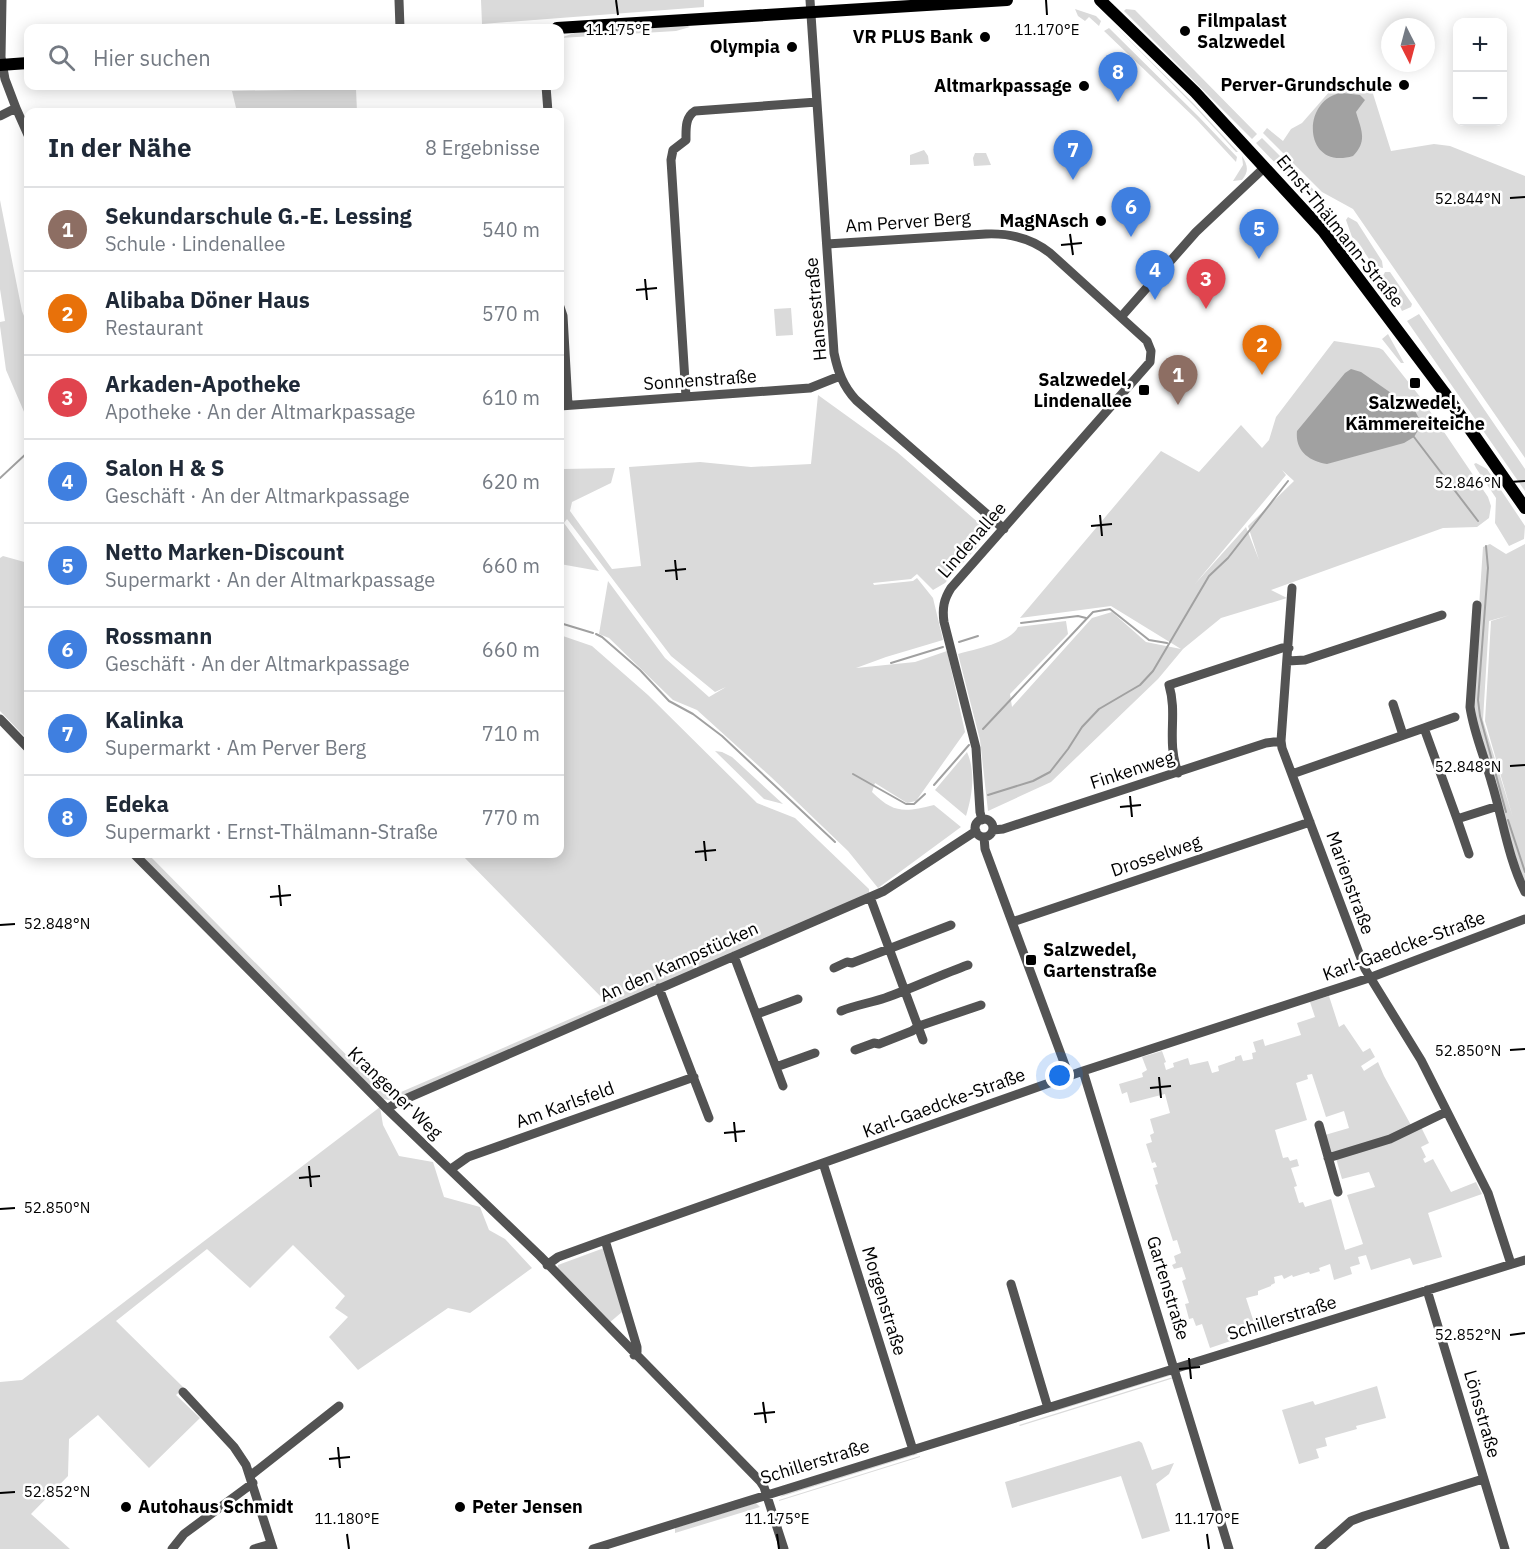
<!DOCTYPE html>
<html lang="de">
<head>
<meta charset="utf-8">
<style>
	:root { --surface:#fff; --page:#f2f2f3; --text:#1f2937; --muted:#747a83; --line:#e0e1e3; --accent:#000 }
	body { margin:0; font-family:"IBM Plex Sans",sans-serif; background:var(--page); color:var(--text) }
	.controls { position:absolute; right:18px; top:18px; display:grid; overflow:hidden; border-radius:12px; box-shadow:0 3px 15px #0003 }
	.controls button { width:54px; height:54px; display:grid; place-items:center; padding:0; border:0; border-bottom:2px solid var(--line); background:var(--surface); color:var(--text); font:30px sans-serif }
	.compass { position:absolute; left:1381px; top:18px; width:54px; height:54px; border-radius:50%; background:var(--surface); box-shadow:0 3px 15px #0003; rotate:174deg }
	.you { position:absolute; left:1060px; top:1076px; width:21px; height:21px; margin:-15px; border:4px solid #fff; border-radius:50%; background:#1a73e8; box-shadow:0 0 0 9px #1a73e833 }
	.badge { display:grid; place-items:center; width:39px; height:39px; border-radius:50%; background:var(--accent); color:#fff; font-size:20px; font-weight:700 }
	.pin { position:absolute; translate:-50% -50px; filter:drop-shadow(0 2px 3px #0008) }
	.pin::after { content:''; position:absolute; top:32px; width:21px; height:18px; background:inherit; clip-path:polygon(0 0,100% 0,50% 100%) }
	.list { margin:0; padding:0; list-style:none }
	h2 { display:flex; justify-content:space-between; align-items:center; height:78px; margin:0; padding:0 24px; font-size:26px }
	h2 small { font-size:20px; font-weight:400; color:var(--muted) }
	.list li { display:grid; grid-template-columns:39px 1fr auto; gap:18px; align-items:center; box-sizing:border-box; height:84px; padding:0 24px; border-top:2px solid var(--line) }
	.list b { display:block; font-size:22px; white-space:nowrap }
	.list p { margin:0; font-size:20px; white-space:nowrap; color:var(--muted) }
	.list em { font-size:20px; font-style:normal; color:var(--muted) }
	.icon { flex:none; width:33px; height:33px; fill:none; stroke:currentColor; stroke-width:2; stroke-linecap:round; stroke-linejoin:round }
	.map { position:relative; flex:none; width:1525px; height:1549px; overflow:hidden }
	.search { position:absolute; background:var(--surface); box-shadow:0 3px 15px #0003; left:24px; top:24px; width:540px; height:66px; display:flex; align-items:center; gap:15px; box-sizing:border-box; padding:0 21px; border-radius:12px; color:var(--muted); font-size:22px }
	.panel { position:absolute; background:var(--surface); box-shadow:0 3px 15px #0003; left:24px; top:108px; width:540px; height:750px; border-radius:12px }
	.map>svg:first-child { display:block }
	.green { fill:#dadada; fill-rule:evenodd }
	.water { fill:#a1a1a1 }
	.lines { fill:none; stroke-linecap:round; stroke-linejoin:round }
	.stream { stroke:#a1a1a1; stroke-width:2 }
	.minor { stroke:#535353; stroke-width:9 }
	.major { stroke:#000; stroke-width:12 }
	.ticks { fill:none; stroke:#000; stroke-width:2 }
	.poi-dot { fill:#000; stroke:#fff; stroke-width:2 }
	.labels { text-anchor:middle; stroke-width:5; stroke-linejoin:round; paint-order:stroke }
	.poi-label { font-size:18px; font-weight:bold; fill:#000; stroke:#fff; text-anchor:end }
	.street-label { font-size:18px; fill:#000; stroke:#fff }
	.ticks-label { font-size:15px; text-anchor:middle; fill:#000; stroke:#fff; stroke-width:5; stroke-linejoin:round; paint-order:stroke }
</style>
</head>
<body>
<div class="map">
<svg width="1525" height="1549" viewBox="0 0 1525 1549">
	<rect width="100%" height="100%" fill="#fff"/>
	<!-- green -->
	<path class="green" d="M481 0H704V7L482 24Z
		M1075 9 1096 16 1101 21 1099 26 1089 17 1085 21 1078 16Z
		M1126 9 1135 10 1257 134 1252 139 1124 11Z
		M1111 22 1194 104 1238 152H1236L1196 108Z
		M683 24 690 27 676 31 560 38 580 31Z
		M1109 28 1199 117 1237 157 1236 162 1196 119 1104 31Z
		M1369 81 1391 151 1434 144 1450 146 1525 176V458L1353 209 1322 192 1263 133 1267 128 1283 141 1291 129 1302 123 1330 91Z
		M356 89 357 112H237L232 91Z
		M1262 138 1314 190 1310 194 1301 190 1256 143Z
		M924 150 928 156 929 164 910 165V155Z
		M975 153H986L991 165 974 166 973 158Z
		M1242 156C1248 165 1249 172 1242 180L1233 181 1243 165Z
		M0 200 22 311 28 326V421L6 370 0 326V322L5 321 0 289Z
		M1348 217 1357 222 1382 261 1383 268C1367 267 1365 245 1352 237L1346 220Z
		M1385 272H1390L1412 304 1411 307 1402 311 1392 290 1383 276Z
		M791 308 793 335 776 336 774 309Z
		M1419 314 1525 469V491L1407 321Z
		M1388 334 1404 363H1401L1382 339Z
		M1334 341 1379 348 1383 350 1421 398 1488 497 1491 506 1489 518 1477 527 1443 528 1271 590 1287 598 1221 618 1183 649 1158 679 1051 782 988 811 980 740 958 654C975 649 1010 643 1018 627L1066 621 1068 634 1010 694 1012 707 1092 618 1112 612 1146 642 1181 649 1111 606 1020 618 1161 451 1199 472 1241 425 1262 448 1269 440 1276 417ZM1282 470 1294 481 1248 526 1259 560 1246 527 1195 584 1286 475Z
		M818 395 897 452 981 525 984 532 979 536V545L945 583 933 590 917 574 911 579 873 583 874 585 913 581 917 578 933 598 943 640 886 657 856 668 915 662 947 651 965 732 916 801 907 803 875 783 872 792C894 814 905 812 934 805L961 827 878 888 848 851 771 777 697 710 673 700 609 638 599 634 608 581 665 658 709 697 726 687 715 692 671 656 567 519 564 523 599 571 560 564V464L563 469 615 468 611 483 572 502 570 511 612 569 641 566 629 467 700 462 751 467 811 464Z
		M1476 463 1487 469 1525 526 1524 539 1509 546 1495 523 1496 498 1476 468 1474 464Z
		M1490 544 1506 554 1525 544V883L1512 851 1472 711 1483 547ZM1510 615 1491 621 1485 721 1513 818 1483 720 1489 621Z
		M3 556 28 563V740L0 711V558Z
		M560 635 592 646 648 695 757 803 795 818 869 889V894L404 1095 388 1100 380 1098 140 854H148L382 1091 401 1092 607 1003 461 854H560Z
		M715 751 722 752 732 757 783 804 764 799Z
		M967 752C976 772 972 797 966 816L935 790Z
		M1329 996 1339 1027 1344 1024 1363 1052 1370 1048 1375 1057 1361 1066 1364 1071 1378 1062 1384 1076 1412 1127 1420 1125 1429 1143 1421 1147 1426 1157 1423 1159 1425 1163 1433 1159 1451 1192 1476 1182 1482 1194 1428 1213 1442 1257 1413 1265 1410 1258 1371 1270 1366 1255 1358 1257 1360 1264 1350 1267 1352 1274 1334 1280 1330 1264 1319 1268 1320 1271 1310 1274 1309 1272 1293 1277 1292 1275 1284 1279 1282 1275 1274 1277 1275 1283 1271 1285V1286L1258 1291V1295L1246 1298 1257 1332 1210 1348 1202 1324 1196 1326 1193 1318 1189 1319 1185 1304 1189 1303 1182 1281 1186 1279 1182 1267 1174 1269 1172 1265 1176 1263 1174 1256 1181 1253 1177 1240 1173 1241 1155 1185 1158 1184 1153 1168 1157 1167 1155 1162 1152 1163 1146 1144 1152 1142 1150 1135 1154 1133 1150 1119 1170 1113 1165 1094 1130 1103 1127 1092 1122 1094 1119 1084 1143 1077 1142 1073 1147 1070 1142 1057 1162 1051 1166 1062 1164 1063 1166 1070 1174 1067 1173 1063 1188 1058 1190 1065 1208 1061 1212 1073 1219 1071 1218 1066 1235 1060V1057L1241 1055 1243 1061 1253 1059 1252 1053 1256 1052 1253 1042 1263 1039 1265 1046 1301 1035 1297 1023 1315 1017 1310 1002ZM1312 1074 1326 1117 1344 1111 1349 1128 1325 1135 1332 1156 1335 1155 1342 1179 1369 1172 1375 1187 1347 1195 1363 1244 1345 1250 1331 1199 1305 1207 1303 1202 1299 1203 1294 1187 1297 1186 1291 1168 1299 1166 1297 1159 1290 1161 1288 1157 1283 1158 1275 1130 1307 1120 1296 1083 1308 1079 1307 1075Z
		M380 1107 383 1125 399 1156 433 1162 444 1197 480 1207 489 1230 505 1239 532 1268 470 1313 448 1308 358 1370 329 1337 348 1317 335 1308 345 1296 293 1245 250 1288 207 1249 116 1321 184 1388 176 1395 200 1418 149 1468 98 1415 69 1439 68 1476 31 1514 70 1549H0V1382L22 1380Z
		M604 1248 622 1312 609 1323 557 1271 558 1265Z
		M1169 1375H1172L1053 1412 1051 1411Z
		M1173 1377 1174 1378 1020 1426 1019 1425Z
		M1377 1386 1386 1418 1356 1426 1357 1429 1325 1438 1327 1446 1316 1449 1319 1458 1299 1464 1282 1410 1313 1401 1315 1405Z
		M1139 1441 1142 1443 1152 1470 1174 1463 1169 1474 1156 1484 1170 1531 1142 1539 1121 1476 1012 1508 1005 1482Z
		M915 1453 918 1454 780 1497 784 1494Z
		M920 1456V1457L779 1501V1500Z
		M756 1503 760 1507 675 1533V1528Z"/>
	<!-- water -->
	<path class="water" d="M1342 93 1360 95 1365 100 1356 112C1361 129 1368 141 1353 156 1302 171 1301 98 1342 93Z
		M1351 369 1361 372 1414 409 1422 424 1414 437 1404 443 1327 464C1309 461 1295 451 1297 431L1345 373Z"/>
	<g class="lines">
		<!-- stream -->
		<path class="stream" d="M1414 437 1478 521
			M0 478 28 452
			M1486 546 1488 568 1478 700 1480 716 1506 812
			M560 623 593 633
			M1021 623 1078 616 1086 618
			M596 634 602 637 640 670 669 701 693 714 722 736 835 842
			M959 642 978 636
			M891 663 943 647
			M983 729 1093 612 1110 609 1149 640 1167 643
			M853 774 906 804H914L925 794
			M934 785 969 745
			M988 795 1033 781 1050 772 1068 749 1082 727 1099 709 1140 685 1153 671 1209 576 1228 558 1288 481
			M1508 820 1525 872"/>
		<!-- minor -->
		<path class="minor" d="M399 0 400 28
			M810 0 834 353C838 372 843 386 856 400L1004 529
			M546 86 548 112
			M16 108 28 135
			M0 116 16 108 5 79 1 57 2 0
			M827 244 986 234C1009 233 1031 238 1050 253L1147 341 1151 351 1150 362 951 588C944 599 942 608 944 622L976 748 980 812 982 820
			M560 307 563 316 568 405
			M1121 317 1196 232 1265 167
			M686 397 671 160 673 150 686 140C686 129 685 117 695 111L817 102
			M560 406 810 388 840 376
			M1292 588 1281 741 1282 748 1365 969 1421 1060 1488 1193 1511 1264
			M1477 605 1470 707C1474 734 1485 758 1492 784 1503 820 1508 858 1525 892
			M1288 661 1305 660 1442 615
			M1393 704 1403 735
			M0 719 28 748
			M1424 728 1455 717
			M1178 773C1166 739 1178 716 1169 685L1282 648H1289
			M1292 774 1424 728 1457 819 1498 806
			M1457 819 1469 854
			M975 828a9 9 0 1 1 18 0a9 9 0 1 1-18 0Z
			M993 830 1003 829 1266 743 1281 741
			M984 837 985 849 1069 1076
			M134 854 387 1109 540 1256 760 1481 764 1487 784 1549
			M870 897 923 1040
			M1012 922 1310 822
			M734 956 783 1086
			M834 968 847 962 852 963 951 925
			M659 988 709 1118
			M841 1011C856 1005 870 1003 885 998 913 988 940 975 968 965
			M757 1014 798 999
			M855 1050 874 1043 879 1044 912 1031 919 1026 981 1005
			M776 1067 815 1053
			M1083 1071 1229 1549
			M387 1109 396 1103 884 891 976 831
			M1319 1125 1338 1192
			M1328 1158 1390 1139 1446 1112
			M823 1163 913 1450
			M451 1169 468 1157 694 1077
			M605 1240 637 1347V1352L634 1355
			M547 1265 558 1257 605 1240 1083 1071 1369 978 1525 919
			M1011 1284 1048 1408
			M1427 1290 1505 1549
			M183 1392 234 1447 246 1465 273 1549
			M250 1476 339 1406
			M172 1549 184 1534 253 1483
			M254 1549 271 1544
			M593 1549 1525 1260
			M1319 1549 1351 1521 1364 1516 1483 1479"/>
		<!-- major -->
		<path class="major" d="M1100 0 1195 92 1323 231 1444 392 1525 508
			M557 28 1007 0
			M0 65 28 63"/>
	</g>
	<!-- ticks -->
	<path class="ticks" d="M616 0 618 15M1046 0 1047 15M1510 198 1525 197M1070 234 1073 255M1061 245 1082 243M645 279 647 300M636 290 657 288M1510 482 1525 481M1100 515 1102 536M1091 526 1112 524M675 560 677 580M665 571 686 569M1510 766 1525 765M1130 796 1132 817M1120 807 1141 805M704 841 706 861M695 852 716 850M279 885 281 906M270 897 291 895M0 925 15 924M1510 1050 1525 1049M1159 1077 1161 1098M1150 1088 1171 1086M734 1122 736 1142M724 1133 745 1131M309 1166 311 1187M299 1178 320 1176M0 1209 15 1208M1510 1335 1525 1333M1189 1358 1191 1379M1179 1369 1200 1367M763 1402 766 1423M754 1414 775 1412M338 1447 340 1468M329 1459 350 1457M0 1493 15 1492M347 1534 349 1549M777 1534 779 1549M1207 1534 1209 1549"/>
	<!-- markers -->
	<g class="poi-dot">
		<circle cx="1185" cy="31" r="6"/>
		<circle cx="985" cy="37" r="6"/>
		<circle cx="792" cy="47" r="6"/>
		<circle cx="1404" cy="85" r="6"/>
		<circle cx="1084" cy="86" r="6"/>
		<circle cx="1101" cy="221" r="6"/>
		<rect x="1409" y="377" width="12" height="12" rx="3"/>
		<rect x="1138" y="384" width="12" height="12" rx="3"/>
		<rect x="1025" y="954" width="12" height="12" rx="3"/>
		<circle cx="126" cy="1507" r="6"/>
		<circle cx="460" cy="1507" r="6"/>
	</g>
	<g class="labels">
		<!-- poi labels -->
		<g class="poi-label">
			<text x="1197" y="27" text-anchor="start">Filmpalast<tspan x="1197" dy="21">Salzwedel</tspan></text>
			<text x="973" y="43">VR PLUS Bank</text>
			<text x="780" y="53">Olympia</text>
			<text x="1392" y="91">Perver-Grundschule</text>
			<text x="1072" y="92">Altmarkpassage</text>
			<text x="1089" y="227">MagNAsch</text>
			<text x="1132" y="386">Salzwedel,<tspan x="1132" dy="21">Lindenallee</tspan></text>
			<text x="1415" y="409" text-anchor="middle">Salzwedel,<tspan x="1415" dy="21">Kämmereiteiche</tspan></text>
			<text x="1043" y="956" text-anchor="start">Salzwedel,<tspan x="1043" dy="21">Gartenstraße</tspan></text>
			<text x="138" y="1513" text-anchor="start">Autohaus Schmidt</text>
			<text x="472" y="1513" text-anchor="start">Peter Jensen</text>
		</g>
		<!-- street labels -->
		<g class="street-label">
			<text transform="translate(908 222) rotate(-4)" y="6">Am Perver Berg</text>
			<text transform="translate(1340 231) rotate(51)" y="6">Ernst-Thälmann-Straße</text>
			<text transform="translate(816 309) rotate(-95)" y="6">Hansestraße</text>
			<text transform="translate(700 380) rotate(-4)" y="6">Sonnenstraße</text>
			<text transform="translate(972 540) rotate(-49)" y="6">Lindenallee</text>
			<text transform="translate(1132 770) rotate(-18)" y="6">Finkenweg</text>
			<text transform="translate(1156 856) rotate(-19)" y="6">Drosselweg</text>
			<text transform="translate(1350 883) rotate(70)" y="6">Marienstraße</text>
			<text transform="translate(1404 946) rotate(-20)" y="6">Karl-Gaedcke-Straße</text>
			<text transform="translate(679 962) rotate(-24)" y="6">An den Kampstücken</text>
			<text transform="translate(395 1093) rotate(44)" y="6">Krangener Weg</text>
			<text transform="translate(944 1103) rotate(-20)" y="6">Karl-Gaedcke-Straße</text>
			<text transform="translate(565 1105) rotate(-20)" y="6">Am Karlsfeld</text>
			<text transform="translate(1168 1288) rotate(73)" y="6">Gartenstraße</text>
			<text transform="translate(884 1301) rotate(73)" y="6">Morgenstraße</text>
			<text transform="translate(1282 1318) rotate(-17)" y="6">Schillerstraße</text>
			<text transform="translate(1482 1414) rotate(74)" y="6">Lönsstraße</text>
			<text transform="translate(815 1462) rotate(-17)" y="6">Schillerstraße</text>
		</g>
	</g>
	<g class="ticks-label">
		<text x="618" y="35">11.175°E</text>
		<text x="1047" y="35">11.170°E</text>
		<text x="1468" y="204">52.844°N</text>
		<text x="1468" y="488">52.846°N</text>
		<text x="1468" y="772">52.848°N</text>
		<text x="57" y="929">52.848°N</text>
		<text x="1468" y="1056">52.850°N</text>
		<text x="57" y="1213">52.850°N</text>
		<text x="1468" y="1340">52.852°N</text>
		<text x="57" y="1497">52.852°N</text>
		<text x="347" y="1524">11.180°E</text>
		<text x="777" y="1524">11.175°E</text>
		<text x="1207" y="1524">11.170°E</text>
	</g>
</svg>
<div class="controls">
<button>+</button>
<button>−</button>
</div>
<svg class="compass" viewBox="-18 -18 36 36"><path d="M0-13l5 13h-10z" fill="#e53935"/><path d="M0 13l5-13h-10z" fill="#747a83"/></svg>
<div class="you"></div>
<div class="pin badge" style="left:1178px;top:405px;background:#8d6e63">1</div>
<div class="pin badge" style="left:1262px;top:375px;background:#e8710a">2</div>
<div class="pin badge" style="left:1206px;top:309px;background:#e0444e">3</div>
<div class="pin badge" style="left:1155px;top:300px;background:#3f7fe0">4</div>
<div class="pin badge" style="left:1259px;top:259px;background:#3f7fe0">5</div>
<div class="pin badge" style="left:1131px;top:237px;background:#3f7fe0">6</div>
<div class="pin badge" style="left:1073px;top:180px;background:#3f7fe0">7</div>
<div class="pin badge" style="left:1118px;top:102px;background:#3f7fe0">8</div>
<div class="search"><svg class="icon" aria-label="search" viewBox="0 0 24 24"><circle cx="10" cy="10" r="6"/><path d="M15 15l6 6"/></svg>Hier suchen</div>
<section class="panel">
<h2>In der Nähe<small>8 Ergebnisse</small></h2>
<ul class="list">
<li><span class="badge" style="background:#8d6e63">1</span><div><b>Sekundarschule G.-E. Lessing</b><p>Schule · Lindenallee</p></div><em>540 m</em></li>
<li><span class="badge" style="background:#e8710a">2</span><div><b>Alibaba Döner Haus</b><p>Restaurant</p></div><em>570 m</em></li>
<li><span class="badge" style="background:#e0444e">3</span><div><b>Arkaden-Apotheke</b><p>Apotheke · An der Altmarkpassage</p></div><em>610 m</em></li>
<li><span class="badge" style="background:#3f7fe0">4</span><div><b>Salon H &amp; S</b><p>Geschäft · An der Altmarkpassage</p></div><em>620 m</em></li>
<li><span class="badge" style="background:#3f7fe0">5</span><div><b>Netto Marken-Discount</b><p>Supermarkt · An der Altmarkpassage</p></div><em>660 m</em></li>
<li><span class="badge" style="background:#3f7fe0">6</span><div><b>Rossmann</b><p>Geschäft · An der Altmarkpassage</p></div><em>660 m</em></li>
<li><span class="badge" style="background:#3f7fe0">7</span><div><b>Kalinka</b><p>Supermarkt · Am Perver Berg</p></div><em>710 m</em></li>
<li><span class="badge" style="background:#3f7fe0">8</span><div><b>Edeka</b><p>Supermarkt · Ernst-Thälmann-Straße</p></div><em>770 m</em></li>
</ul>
</section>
</div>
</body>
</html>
